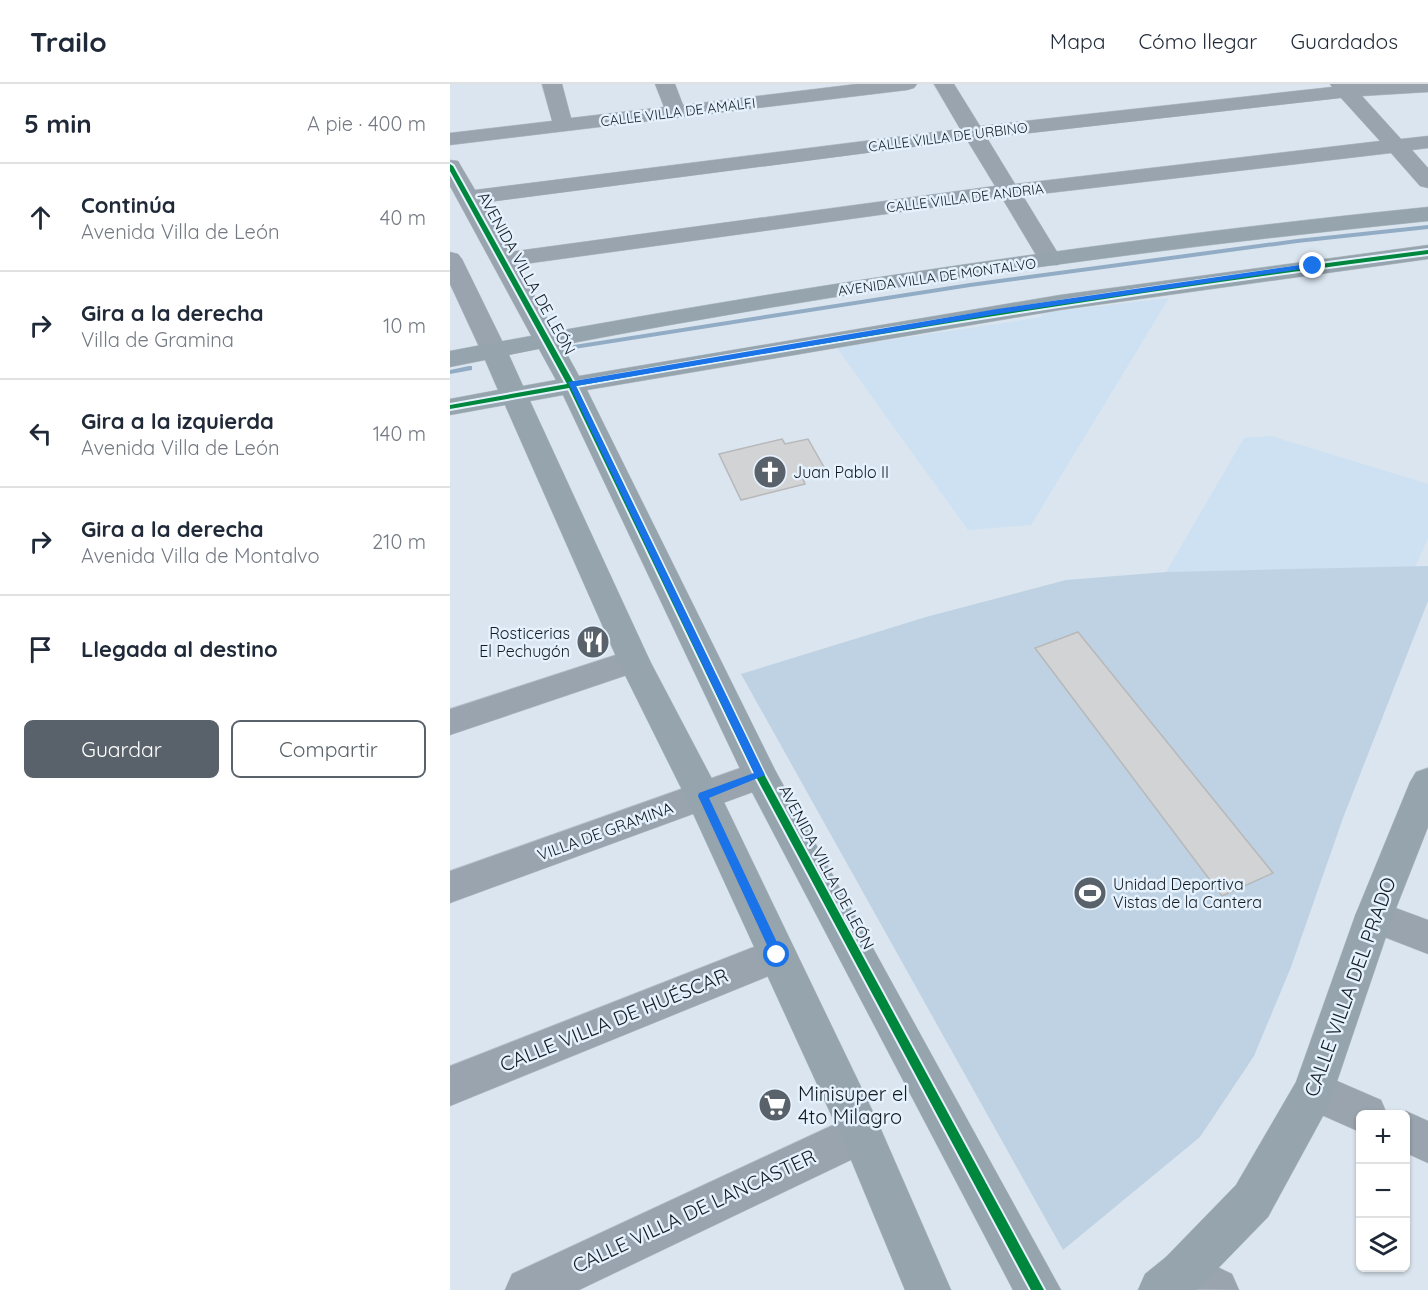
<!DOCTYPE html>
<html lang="es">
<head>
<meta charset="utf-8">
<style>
	:root { --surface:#fff; --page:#f2f2f3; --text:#1f2937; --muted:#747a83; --line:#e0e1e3; --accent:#59626a }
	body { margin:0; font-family:Quicksand,sans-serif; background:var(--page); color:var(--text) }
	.controls { position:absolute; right:18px; bottom:18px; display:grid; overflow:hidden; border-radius:9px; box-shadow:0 2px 4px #0004 }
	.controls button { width:54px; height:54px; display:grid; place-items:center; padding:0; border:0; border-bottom:2px solid var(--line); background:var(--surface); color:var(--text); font:30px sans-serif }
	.stop { position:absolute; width:18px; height:18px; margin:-14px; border:4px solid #1a73e8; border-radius:50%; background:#fff }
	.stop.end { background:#1a73e8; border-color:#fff; box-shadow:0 2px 6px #0008 }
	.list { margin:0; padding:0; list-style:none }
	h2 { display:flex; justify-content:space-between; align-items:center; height:78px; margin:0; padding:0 24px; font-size:26px }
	h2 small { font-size:20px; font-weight:400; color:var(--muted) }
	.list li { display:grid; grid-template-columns:39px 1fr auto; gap:18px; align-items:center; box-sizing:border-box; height:108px; padding:0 24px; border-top:2px solid var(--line) }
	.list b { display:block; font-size:22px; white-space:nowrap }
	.list p { margin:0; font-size:20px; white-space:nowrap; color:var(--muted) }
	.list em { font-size:20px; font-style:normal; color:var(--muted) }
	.actions { display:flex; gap:12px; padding:18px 24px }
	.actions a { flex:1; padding:14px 0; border:2px solid var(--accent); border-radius:9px; text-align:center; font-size:21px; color:var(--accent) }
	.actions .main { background:var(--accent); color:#fff }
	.icon { flex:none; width:33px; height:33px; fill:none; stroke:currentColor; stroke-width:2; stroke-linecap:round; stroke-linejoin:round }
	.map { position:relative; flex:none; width:978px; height:1206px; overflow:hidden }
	header { display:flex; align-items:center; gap:36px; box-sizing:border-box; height:84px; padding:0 30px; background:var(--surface); border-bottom:2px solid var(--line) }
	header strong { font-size:28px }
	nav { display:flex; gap:33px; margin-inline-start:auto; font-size:21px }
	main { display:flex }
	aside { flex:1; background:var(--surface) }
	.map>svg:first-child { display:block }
	.built { fill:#cde1f3 }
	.green { fill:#bfd2e3 }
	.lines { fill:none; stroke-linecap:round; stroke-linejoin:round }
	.stream { fill:#91acc4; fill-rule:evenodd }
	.building { fill:#d2d3d4; stroke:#b7b8ba; stroke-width:1.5 }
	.street-casing { stroke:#b8c1c8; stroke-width:1 }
	.secondary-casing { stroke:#b8c1c8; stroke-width:1 }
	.street { fill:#99a4ae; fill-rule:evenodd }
	.secondary { fill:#96a4ae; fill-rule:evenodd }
	.cycleway-casing { stroke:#e5f2fd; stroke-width:4 }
	.cycleway { fill:#00873e; fill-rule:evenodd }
	.route { fill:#1a73e8 }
	.labels { text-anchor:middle; stroke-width:5; stroke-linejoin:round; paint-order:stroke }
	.far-street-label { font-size:14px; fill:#141c22; stroke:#e5f2fd }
	.street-label { font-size:16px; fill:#141c22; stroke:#e5f2fd }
	.poi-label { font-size:16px; fill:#141c22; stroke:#e5f2fd; text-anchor:start }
	.near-street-label { font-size:20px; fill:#141c22; stroke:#e5f2fd }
	.near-poi-label { font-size:20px; fill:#141c22; stroke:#e5f2fd; text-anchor:start }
</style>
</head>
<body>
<header>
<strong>Trailo</strong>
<nav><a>Mapa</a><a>Cómo llegar</a><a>Guardados</a></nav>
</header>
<main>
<aside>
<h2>5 min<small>A pie · 400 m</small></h2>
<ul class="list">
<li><svg class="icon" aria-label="ahead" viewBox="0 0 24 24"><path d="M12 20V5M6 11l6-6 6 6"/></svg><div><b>Continúa</b><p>Avenida Villa de León</p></div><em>40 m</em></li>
<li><svg class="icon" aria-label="right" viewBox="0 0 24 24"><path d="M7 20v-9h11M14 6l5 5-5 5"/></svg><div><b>Gira a la derecha</b><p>Villa de Gramina</p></div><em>10 m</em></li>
<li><svg class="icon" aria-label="left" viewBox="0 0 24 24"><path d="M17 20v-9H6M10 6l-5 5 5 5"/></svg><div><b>Gira a la izquierda</b><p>Avenida Villa de León</p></div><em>140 m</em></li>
<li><svg class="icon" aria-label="right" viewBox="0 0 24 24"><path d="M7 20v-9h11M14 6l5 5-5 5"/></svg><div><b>Gira a la derecha</b><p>Avenida Villa de Montalvo</p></div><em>210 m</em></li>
<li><svg class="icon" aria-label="arrive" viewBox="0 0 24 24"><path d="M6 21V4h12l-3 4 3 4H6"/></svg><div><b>Llegada al destino</b></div></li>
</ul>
<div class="actions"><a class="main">Guardar</a><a>Compartir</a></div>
</aside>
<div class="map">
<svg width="978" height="1206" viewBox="0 0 978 1206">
	<rect width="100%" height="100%" fill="#dae5ef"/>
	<!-- built -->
	<path class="built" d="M719 214 581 441 518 446 387 264 592 233 591 229Z
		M821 352 978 400V454L965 483 716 488 794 354Z"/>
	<!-- green -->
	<path class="green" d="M978 482V517L893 734 841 883 804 972 750 1053 613 1166 291 590 476 533 616 496 716 488Z"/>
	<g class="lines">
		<!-- stream -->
		<path class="stream" d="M978 141V145L847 159 520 203 124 265 121 263 124 261 520 199 847 155Z
			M19 282H22V286L0 290V286Z"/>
	</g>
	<!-- building -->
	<path class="building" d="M332 355 335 360 358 355 375 385 351 390 355 400 291 416 269 370Z
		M628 548 823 789 772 812 585 564Z"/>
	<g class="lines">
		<!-- street casing -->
		<g class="street-casing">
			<path id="street" d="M92 0H112L121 34 214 23 205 0H225L233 21 407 0H467L464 4 457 6 0 61V49L102 37Z
				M484 0H504L530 42 882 3 880 0H978V8L912 12 951 55 978 52V64L962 66 978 84V104L970 102 941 69 573 112 612 176 608 181H592L552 114 67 181 109 255 105 260 96 263 87 260 83 255 0 102V76L8 77 25 106 510 45ZM891 14 930 57 565 100 537 54ZM517 56 545 102 59 168 32 119Z
				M0 168 8 170 12 175 57 267 53 272 44 275 35 272 31 267 0 200Z
				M184 565 195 569 200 577 195 585 0 651V625Z
				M310 677 322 681 327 691 322 701 0 819V787Z
				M924 816 978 836V870L911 844 905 832 911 820Z
				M327 854 341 859 346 871 341 883 0 1022V982Z
				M864 987 931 1016 937 1030H910V1048L849 1021 843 1007 849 993Z
				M956 1027 978 1037V1079L956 1069V1030H948Z
				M411 1028 426 1034 432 1049 426 1064 129 1206H55L62 1190Z
				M732 1166 782 1190 789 1206 716 1205 709 1189 716 1173Z"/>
		</g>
		<!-- secondary casing -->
		<g class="secondary-casing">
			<path id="secondary" d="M978 123V137C690 166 397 206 112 261L129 292 610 211 978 161V175L610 226 137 306 325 686 611 1206H563L293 691 113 311 80 317 200 577 271 712 426 1034 501 1206H455L394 1059 235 712 168 577 55 321 0 331V315L48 306 35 276 0 283V267C322 206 650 156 978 123ZM89 265 106 296 73 302 59 271Z
				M978 684V743L943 832 879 1021 818 1133 747 1206H688L695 1190 716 1173 786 1101 846 998 905 832 960 698 966 688Z"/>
		</g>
		<!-- street -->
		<use href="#street" class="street"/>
		<!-- secondary -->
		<use href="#secondary" class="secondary"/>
		<!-- cycleway casing -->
		<g class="cycleway-casing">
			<path id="cycleway" d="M0 80 3 82 124 299C408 248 692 202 978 166V170C693 206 409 252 126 302L314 690 594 1206H581L305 691 119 304 0 325V321L117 300 0 87Z"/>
		</g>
		<!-- cycleway -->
		<use href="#cycleway" class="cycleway"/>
	</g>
	<!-- route -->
	<path class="route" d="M863 179 865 183 547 230 126 302 315 691 259 714 333 871 327 876 323 874 248 712 249 709 304 689 118 298 547 225Z"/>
	<!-- icons -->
	<defs>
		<g id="church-disc" transform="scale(1.725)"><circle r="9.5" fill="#59626a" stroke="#e5f2fd"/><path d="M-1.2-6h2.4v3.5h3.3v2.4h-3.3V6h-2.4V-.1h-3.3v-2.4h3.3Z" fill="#fff"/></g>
		<g id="restaurant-disc" transform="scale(1.725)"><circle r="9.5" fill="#59626a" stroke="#e5f2fd"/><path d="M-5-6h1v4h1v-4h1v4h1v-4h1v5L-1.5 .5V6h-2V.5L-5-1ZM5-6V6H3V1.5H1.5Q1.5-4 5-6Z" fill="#fff"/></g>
		<g id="stadium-disc" transform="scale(1.725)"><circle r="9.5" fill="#59626a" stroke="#e5f2fd"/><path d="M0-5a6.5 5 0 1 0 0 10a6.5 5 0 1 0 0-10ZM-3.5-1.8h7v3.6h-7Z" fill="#fff"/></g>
		<g id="supermarket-disc" transform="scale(1.725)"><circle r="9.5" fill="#59626a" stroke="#e5f2fd"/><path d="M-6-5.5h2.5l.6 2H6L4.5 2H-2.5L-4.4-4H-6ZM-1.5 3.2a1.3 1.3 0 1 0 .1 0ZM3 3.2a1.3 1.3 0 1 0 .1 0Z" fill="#fff"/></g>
	</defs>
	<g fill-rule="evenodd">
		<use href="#church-disc" x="320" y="388"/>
		<use href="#restaurant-disc" x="143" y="558"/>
		<use href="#stadium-disc" x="640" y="809"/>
		<use href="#supermarket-disc" x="325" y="1021"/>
	</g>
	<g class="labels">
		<!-- far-street labels -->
		<g class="far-street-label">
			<text transform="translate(228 28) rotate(-7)" y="5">CALLE VILLA DE AMALFI</text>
			<text transform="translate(498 53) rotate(-7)" y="5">CALLE VILLA DE URBINO</text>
			<text transform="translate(515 114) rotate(-7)" y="5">CALLE VILLA DE ANDRIA</text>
			<text transform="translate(487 193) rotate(-8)" y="5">AVENIDA VILLA DE MONTALVO</text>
		</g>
		<!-- street labels -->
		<g class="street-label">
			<text transform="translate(77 189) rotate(61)" y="6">AVENIDA VILLA DE LEÓN</text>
			<text transform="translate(155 747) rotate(-20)" y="6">VILLA DE GRAMINA</text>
			<text transform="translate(377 783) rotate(62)" y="6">AVENIDA VILLA DE LEÓN</text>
		</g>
		<!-- poi labels -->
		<g class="poi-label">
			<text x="343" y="394">Juan Pablo II</text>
			<text x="120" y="555" text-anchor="end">Rosticerias<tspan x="120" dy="18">El Pechugón</tspan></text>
			<text x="663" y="806">Unidad Deportiva<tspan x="663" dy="18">Vistas de la Cantera</tspan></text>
		</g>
		<!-- near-street labels -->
		<g class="near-street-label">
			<text transform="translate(900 903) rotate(-70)" y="7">CALLE VILLA DEL PRADO</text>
			<text transform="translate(164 936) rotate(-22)" y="7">CALLE VILLA DE HUÉSCAR</text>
			<text transform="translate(244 1127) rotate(-25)" y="7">CALLE VILLA DE LANCASTER</text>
		</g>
		<!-- near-poi labels -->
		<g class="near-poi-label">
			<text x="348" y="1017">Minisuper el<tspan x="348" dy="23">4to Milagro</tspan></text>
		</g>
	</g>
</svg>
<div class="controls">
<button>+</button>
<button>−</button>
<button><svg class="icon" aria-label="layers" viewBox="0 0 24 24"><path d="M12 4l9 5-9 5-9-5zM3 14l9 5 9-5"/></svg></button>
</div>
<div class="stop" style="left:327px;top:871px"></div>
<div class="stop end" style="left:863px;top:182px"></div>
</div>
</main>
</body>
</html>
